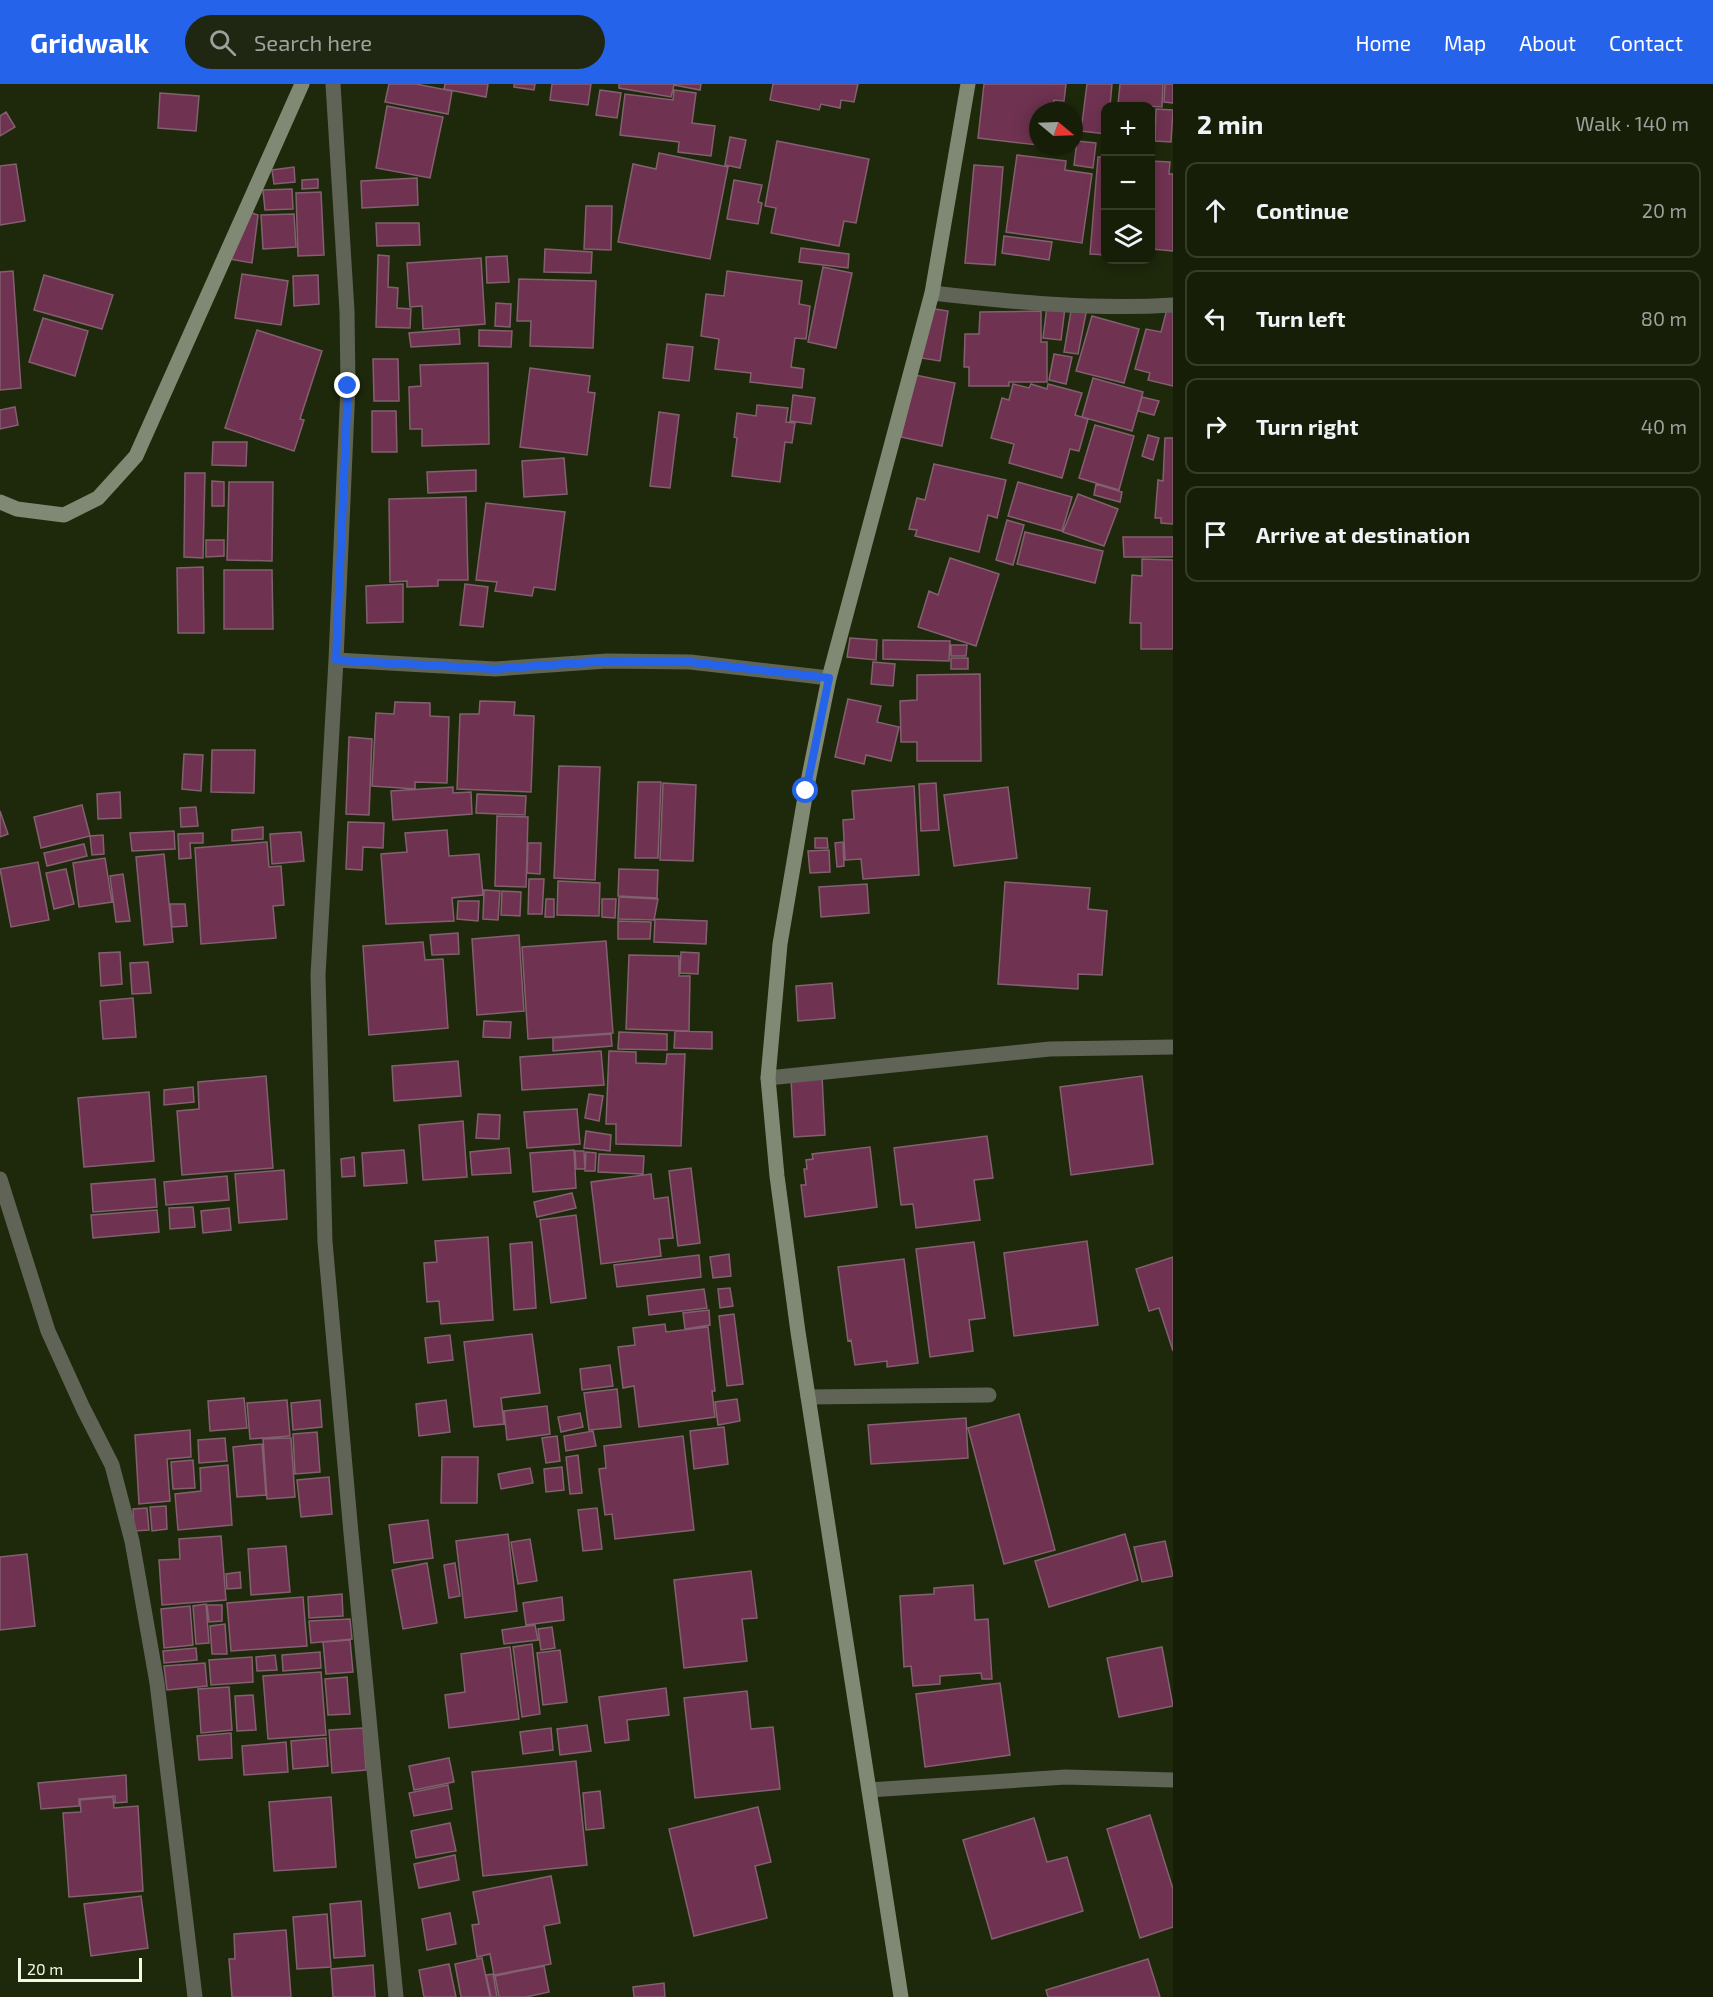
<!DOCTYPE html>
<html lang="en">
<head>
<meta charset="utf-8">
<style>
	:root { --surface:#161e08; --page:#1f2712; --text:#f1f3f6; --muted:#9ea29c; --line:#353c29; --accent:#2563eb }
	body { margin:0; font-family:"Exo 2",sans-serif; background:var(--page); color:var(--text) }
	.controls { position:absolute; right:18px; top:18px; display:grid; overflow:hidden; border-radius:12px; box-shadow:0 3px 15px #0003 }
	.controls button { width:54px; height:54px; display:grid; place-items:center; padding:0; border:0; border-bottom:2px solid var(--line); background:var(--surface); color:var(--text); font:30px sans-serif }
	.compass { position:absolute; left:1029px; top:18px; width:54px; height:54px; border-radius:50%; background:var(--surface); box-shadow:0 3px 15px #0003; rotate:109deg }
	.scale { position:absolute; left:18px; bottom:15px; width:124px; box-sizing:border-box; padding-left:6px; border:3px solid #f0f8e6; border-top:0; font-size:16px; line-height:21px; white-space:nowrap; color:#f0f8e6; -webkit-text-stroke:4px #1e280b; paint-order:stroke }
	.stop { position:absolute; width:18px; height:18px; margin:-14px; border:4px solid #2563eb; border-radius:50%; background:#fff }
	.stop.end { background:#2563eb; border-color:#fff; box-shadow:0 2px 6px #0008 }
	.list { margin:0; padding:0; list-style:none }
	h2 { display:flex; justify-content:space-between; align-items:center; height:78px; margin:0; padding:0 24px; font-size:26px }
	h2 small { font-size:20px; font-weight:400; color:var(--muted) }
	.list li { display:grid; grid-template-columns:39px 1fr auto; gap:18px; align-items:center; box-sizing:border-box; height:96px; margin:0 12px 12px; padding:0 12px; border:2px solid var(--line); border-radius:12px }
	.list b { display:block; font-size:22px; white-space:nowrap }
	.list em { font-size:20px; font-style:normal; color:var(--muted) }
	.icon { flex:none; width:33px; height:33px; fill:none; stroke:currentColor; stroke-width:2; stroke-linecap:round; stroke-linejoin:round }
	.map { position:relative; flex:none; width:1173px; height:1913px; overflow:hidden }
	header { display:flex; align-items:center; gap:36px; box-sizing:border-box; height:84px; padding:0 30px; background:var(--accent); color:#fff }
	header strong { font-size:28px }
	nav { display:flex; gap:33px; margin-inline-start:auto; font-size:21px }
	.search { width:420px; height:54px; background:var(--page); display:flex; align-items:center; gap:15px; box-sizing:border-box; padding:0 21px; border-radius:33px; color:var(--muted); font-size:22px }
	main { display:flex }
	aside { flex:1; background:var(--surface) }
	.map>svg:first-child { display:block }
	.building { fill:#6f3351; stroke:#82606f; stroke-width:1.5 }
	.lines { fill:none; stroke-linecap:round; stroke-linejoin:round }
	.street { stroke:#5f6457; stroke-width:15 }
	.secondary { stroke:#808973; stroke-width:15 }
	.route { stroke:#2563eb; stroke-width:8 }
</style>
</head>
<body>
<header>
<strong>Gridwalk</strong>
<div class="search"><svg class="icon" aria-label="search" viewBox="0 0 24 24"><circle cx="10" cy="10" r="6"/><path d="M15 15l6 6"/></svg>Search here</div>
<nav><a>Home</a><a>Map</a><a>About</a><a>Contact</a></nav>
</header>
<main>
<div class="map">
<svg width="1173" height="1913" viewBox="0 0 1173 1913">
	<rect width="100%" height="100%" fill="#1e280b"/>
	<!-- building -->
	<path class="building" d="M389 0H416L452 7 448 30 385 18Z
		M445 0H488L486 13 444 5Z
		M514 0H535L534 6 514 3Z
		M552 0H591L588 21 550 16Z
		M619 0H701L700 6 674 1 671 13 619 4Z
		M773 0H858L854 18 841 16 840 24 821 20 819 26 770 16Z
		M984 0H1066L1064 17 1054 16 1053 27H1038V61L978 54Z
		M1087 0H1112L1110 22H1106V50L1081 47Z
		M1120 0H1163L1162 23 1118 20Z
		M1165 0H1173V19L1164 18Z
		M600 6 621 9 617 34 596 31Z
		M674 6 696 9 692 39 715 42 711 72 678 68 679 58 620 51 625 10 673 16Z
		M160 9 199 12 196 47 158 44Z
		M387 22 443 33 430 94 376 84Z
		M1156 25 1173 26 1171 58 1155 57Z
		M6 28 15 43 0 52V32Z
		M730 53 746 56 740 84 725 81Z
		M777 57 869 75 856 139 844 137 839 162 771 149 776 124 765 122Z
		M1077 57 1096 59 1093 84 1074 81Z
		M659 69 728 83 710 175 618 158 633 80 656 85Z
		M1017 71 1066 77 1065 86 1092 90 1082 159 1006 148Z
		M1098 73H1106V171L1090 170Z
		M1150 77 1170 78 1169 90H1173V167L1152 165V174H1150Z
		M16 80 25 137 0 141V82Z
		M974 81 1003 83 995 181 965 179Z
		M294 83 295 98 274 100 272 86Z
		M417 94 418 121 362 124 361 97Z
		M318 95V104L302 105V96Z
		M734 96 762 101 758 118 762 119 758 140 727 135Z
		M292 105 293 125 265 126 263 106Z
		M321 108 324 171 298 172 296 109Z
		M586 122H612L611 166 584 165Z
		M249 128 258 131 252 179 229 175Z
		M294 130 296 163 263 165 261 131Z
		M376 139H419L420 161 377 162Z
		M1004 152 1052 158 1049 176 1002 169Z
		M801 164 849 170 848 184 799 178Z
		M545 165 592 168 591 189 544 188Z
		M378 171 389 172 388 203 398 204 397 224 411 225 410 244 376 243Z
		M507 172 509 198 487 199 486 173Z
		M481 174 485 240 423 245 422 222 410 223 407 179Z
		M823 183 852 189 836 264 808 258Z
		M13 187 21 304 0 306V188Z
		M727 187 802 197 799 220 810 222 806 255 795 254 791 283 804 285 802 304 750 298 751 289 715 285 719 255 701 252 706 210 724 212Z
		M242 190 288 197 281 241 235 234Z
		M44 191 113 211 102 245 34 226Z
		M318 191 319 220 294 222 293 192Z
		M519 195 596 197 593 264 530 262 531 237H517Z
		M496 219 511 220 510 243 495 242Z
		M1072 221 1087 224 1078 270 1064 268Z
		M1047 222 1065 224 1061 256 1043 254Z
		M929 224 948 227 940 277 921 274Z
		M1167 225 1173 227V302L1148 296 1150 289 1135 285 1146 245 1161 248Z
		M1041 227V258H1047V298H1009V302H969V283H964L965 250H979L980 228Z
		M1092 232 1139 245 1124 299 1076 287Z
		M43 234 88 247 75 292 29 278Z
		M459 245 460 260 411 263 409 249Z
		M257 246 322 267 300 335 304 336 294 367 225 344Z
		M479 246 512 247 511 263 479 262Z
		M667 260 693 263 689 297 663 294Z
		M1054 270 1072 273 1066 300 1049 296Z
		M373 275H398L399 317H374Z
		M488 279 489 360 422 362V345H410L409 303 421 302 420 281Z
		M530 284 590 292 588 308 595 309 587 371 520 363Z
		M915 291 955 299 942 362 901 353Z
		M1093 294 1143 308 1132 347 1082 333Z
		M1013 300 1029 304 1031 300 1047 305 1048 300 1082 309 1075 331 1088 335 1079 367 1070 365 1062 394 1009 379 1014 360 991 354 1002 314 1009 316Z
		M793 311 815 314 811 340 790 337Z
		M1142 313 1159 317 1154 331 1138 327Z
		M757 321 788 324 786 338 795 339 792 359 785 358 780 398 732 392 737 354 734 353 737 329 756 332Z
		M15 323 18 341 0 345V326Z
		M372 327H396L397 368H372Z
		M659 328 679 331 670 404 650 402Z
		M1095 341 1134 352 1119 406 1079 394Z
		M1148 351 1159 354 1153 376 1142 372Z
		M1165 354H1173V440L1161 439V434H1155L1158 396 1163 397Z
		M213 358H247L246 382 212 381Z
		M564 374 567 410 524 413 522 377Z
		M934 380 1006 396 997 434 988 431 979 468 915 452 917 446 909 445 917 414 925 416Z
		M476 386V407L428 409 427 388Z
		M185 389H205L203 474 184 473Z
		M212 397 224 398V422H212Z
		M229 398H273L272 477 227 476Z
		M1018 398 1072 413 1062 447 1008 432Z
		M1096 400 1122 408 1120 418 1094 411Z
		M1078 410 1118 425 1104 462 1063 448Z
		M466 413 468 496H438V502L407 503V497L390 498 389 415Z
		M486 419 565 428 555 506 534 503 532 512 495 507 497 498 476 496Z
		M1007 436 1024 441 1013 481 996 476Z
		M1025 448 1103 467 1095 499 1017 480Z
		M1123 453H1173V473H1124Z
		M206 456H224V472L206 473Z
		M950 474 999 490 976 562 918 543 929 507 938 511Z
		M1142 475 1173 476V565H1141V539H1130L1132 491 1142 492Z
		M203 483 204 549H178L177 484Z
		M224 486H272L273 545H224Z
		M403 500V538L367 539 366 502Z
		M465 500 488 503 483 543 460 541Z
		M850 554 877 556 876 576 847 573Z
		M883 556 950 557 949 577 883 575Z
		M951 561H967L966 572H951Z
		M951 574H968V585H951Z
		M873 578 895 580 893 602 871 600Z
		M980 590 981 677H917V658H901L900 617 917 616V591Z
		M848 615 881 622 877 638 899 643 891 677 866 671 864 680 835 673Z
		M480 617 515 618 514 631 534 632 531 708 457 705 460 630H479Z
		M395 618 430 619V632L449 633 447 699 415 698V705L372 702 376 629 394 630Z
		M349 653 372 655 369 731 346 730Z
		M212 666H255L254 709 211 708Z
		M184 670 203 671 201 707 182 705Z
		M559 682 600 683 595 796 554 794Z
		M638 698H661L658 774H635Z
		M663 699 696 701 693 777 660 776Z
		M936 699 939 746 921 747 919 700Z
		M914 702 919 791 863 795 861 775 845 776 843 736 854 735 852 707Z
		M453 703V709L471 708 472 730 393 736 391 707Z
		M1008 703 1017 774 954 782 944 711Z
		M120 708 121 734 98 735 97 710Z
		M477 710 526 712 525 731 476 729Z
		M82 721 90 752 41 764 34 733Z
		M196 723 198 742 181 743 180 724Z
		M0 727 8 750 0 753Z
		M497 732 528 733 526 803 495 802Z
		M348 738 384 739 383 764 363 763 362 786 346 785Z
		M263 743V755L232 757V746Z
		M447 746 449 772 479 770 483 811 452 814 454 837 386 840 381 770 407 768 405 749Z
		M174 747 175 765 132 767 130 749Z
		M301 748 304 777 272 780 270 750Z
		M203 749V759H190L191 774 179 775 178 750Z
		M103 751 104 770 92 771 90 752Z
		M815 754H827L828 764H815Z
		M267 758 269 783 281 782 284 821 273 822 276 854 201 860 195 764Z
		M843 758 844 782 837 783 835 759Z
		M528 759H541L540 790 527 789Z
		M84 760 87 772 47 782 44 769Z
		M829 766 830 788 810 789 808 767Z
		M164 770 173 858 144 861 136 773Z
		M105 774 112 818 79 823 73 779Z
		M38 778 49 836 11 843 0 785Z
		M66 785 74 820 54 825 46 789Z
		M619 785 658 786 657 814 618 812Z
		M123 790 130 837 116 838 110 792Z
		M529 795H544L542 830H528Z
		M558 797 600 799 599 832 557 831Z
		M1005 798 1090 804 1088 825 1107 827 1102 891 1078 890V905L998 900Z
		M867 800 869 829 821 833 819 803Z
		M484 806 500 807 498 836 483 835Z
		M502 807 521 808 520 832 501 831Z
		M619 813 658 815 654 836 618 835Z
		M546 815H554V833H545Z
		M602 815H616L615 834 602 833Z
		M458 817H479L478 837 457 835Z
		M170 820H185L187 842 172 843Z
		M655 835 707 837 706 860 654 858Z
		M618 837 651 838 650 855H618Z
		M458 849 459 870 432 871 430 851Z
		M519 851 524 927 477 931 472 855Z
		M606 857 613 949 528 955 522 863Z
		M423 858 425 876 443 875 448 944 369 951 363 862Z
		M120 868 122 900 101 902 99 869Z
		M681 868 699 869 698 890 680 889Z
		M629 871 679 872V892H690L689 947 626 945Z
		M148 878 151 909 132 910 130 879Z
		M832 899 835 934 798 937 796 902Z
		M133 914 136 953 103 955 100 917Z
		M484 937 511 938 510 954 483 953Z
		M675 947 712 948V965L674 964Z
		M619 948 667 950V966L618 965Z
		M611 950 612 962 553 967V954Z
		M601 967 604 1001 522 1006 520 973Z
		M609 967 636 968V979L666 980 667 970H685L681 1062 616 1060V1040H606Z
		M458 977 461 1012 394 1017 392 982Z
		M266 992 273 1084 182 1091 177 1027 199 1025 198 998Z
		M822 992 825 1051 794 1053 791 995Z
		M1142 992 1153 1080 1071 1091 1060 1003Z
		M193 1003 194 1018 164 1021V1006Z
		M149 1008 154 1077 84 1083 78 1014Z
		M589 1010 603 1012 599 1037 585 1034Z
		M577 1025 580 1060 527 1064 524 1028Z
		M478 1030 500 1031 499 1055 476 1054Z
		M463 1037 467 1093 423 1096 419 1041Z
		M586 1047 611 1051 610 1067 584 1064Z
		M987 1052 993 1094 974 1096 980 1136 916 1144 913 1120 901 1121 894 1064Z
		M870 1063 877 1123 805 1133 801 1101H806L804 1085H807L806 1076 813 1075 812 1070Z
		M509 1064 511 1089 472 1091 470 1068Z
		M404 1066 407 1099 364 1102 362 1069Z
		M574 1066 576 1104 533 1108 530 1069Z
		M575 1067H584L585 1085H576Z
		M586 1068 596 1069 595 1087H585Z
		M599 1070 644 1072 643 1090 598 1088Z
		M354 1073 355 1092 342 1093 341 1075Z
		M691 1084 700 1159 678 1162 669 1087Z
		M284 1086 287 1135 239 1139 235 1090Z
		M651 1090 654 1115 668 1113 673 1154 659 1155 661 1172 601 1180 591 1098Z
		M227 1092 229 1116 166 1121 164 1098Z
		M155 1095 157 1123 93 1128 91 1100Z
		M572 1109 576 1124 537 1133 534 1118Z
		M193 1123 195 1143 170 1145 169 1124Z
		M229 1124 231 1146 203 1149 201 1127Z
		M157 1126 159 1148 93 1154 91 1131Z
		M576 1131 586 1214 551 1219 540 1136Z
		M488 1153 493 1236 441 1240 439 1217 427 1218 424 1179 437 1178 435 1157Z
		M1087 1157 1098 1241 1014 1252 1004 1169Z
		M532 1158 536 1224 514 1226 510 1160Z
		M974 1158 985 1234 969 1236 973 1267 930 1273 916 1165Z
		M729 1170 731 1192 713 1194 710 1173Z
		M699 1171 701 1193 617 1203 614 1181Z
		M1173 1173V1267L1159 1224 1149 1227 1136 1185Z
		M904 1175 918 1279 887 1283V1277L855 1281 851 1256 848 1257 838 1183Z
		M730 1204 733 1222 720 1224 718 1205Z
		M704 1205 707 1224 649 1231 647 1212Z
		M709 1226 710 1241 685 1245 683 1229Z
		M734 1230 743 1300 727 1302 719 1232Z
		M665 1240 666 1248 708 1243 715 1307H712L715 1333 639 1343 634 1302 623 1304 618 1263 635 1261 633 1244Z
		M532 1250 540 1309 501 1314 504 1340 474 1343 464 1258Z
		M450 1251 453 1276 428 1279 425 1254Z
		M610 1281 613 1302 582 1306 580 1285Z
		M617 1305 621 1343 589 1346 584 1309Z
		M244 1314 247 1344 210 1347 208 1317Z
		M737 1315 740 1337 718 1341 715 1318Z
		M287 1316 290 1352 250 1355 247 1319Z
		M320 1316 322 1343 293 1346 291 1319Z
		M446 1316 450 1348 419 1352 416 1320Z
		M547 1322 550 1350 507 1356 504 1327Z
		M580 1329 583 1343 561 1348 558 1333Z
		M1019 1330 1055 1466 1004 1480 968 1344Z
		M966 1334 968 1374 871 1380 868 1341Z
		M724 1343 728 1380 694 1385 690 1347Z
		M190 1346 191 1373 167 1375 170 1417 139 1420 135 1351Z
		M593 1347 596 1362 566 1367 564 1352Z
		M317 1348 320 1388 295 1390 293 1350Z
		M557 1352 560 1377 546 1379 542 1354Z
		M683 1352 694 1446 615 1455 612 1430 605 1431 599 1385 606 1384 604 1362Z
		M225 1354 227 1377 199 1379 198 1356Z
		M291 1354 295 1413 267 1415 263 1355Z
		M262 1360 266 1411 237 1413 233 1363Z
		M578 1371 582 1409 570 1410 566 1373Z
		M442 1373H478L477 1419H441Z
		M193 1376 195 1404 173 1405 171 1378Z
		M228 1381 232 1441 178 1446 175 1410 201 1407 200 1384Z
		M562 1383 564 1406 546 1408 544 1385Z
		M530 1384 533 1399 501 1405 498 1390Z
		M329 1393 332 1430 301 1433 297 1396Z
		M166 1422 167 1445 152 1447 150 1423Z
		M147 1424 149 1446 134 1447 133 1425Z
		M597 1424 602 1465 583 1467 578 1426Z
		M428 1436 433 1474 394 1479 389 1441Z
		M508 1450 517 1527 465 1534 456 1457Z
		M1125 1450 1138 1496 1049 1523 1035 1477Z
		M221 1452 226 1516 162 1521 159 1476 180 1475 179 1455Z
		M530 1455 537 1497 518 1500 511 1458Z
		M1165 1457 1173 1492 1142 1498 1134 1463Z
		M286 1462 290 1508 251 1511 248 1465Z
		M27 1470 35 1542 0 1546V1473Z
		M427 1479 437 1539 403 1545 392 1486Z
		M455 1479 460 1512 449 1514 444 1481Z
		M751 1487 757 1534 742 1535 747 1577 684 1584 674 1496Z
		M240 1488 241 1504 227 1505 226 1490Z
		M973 1501 975 1536 988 1535 992 1595H982L981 1589 940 1592V1600L913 1602 911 1582 904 1583 900 1512 934 1510V1504Z
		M342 1510 343 1532 309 1534 308 1513Z
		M303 1513 307 1562 231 1567 227 1519Z
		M562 1513 564 1536 526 1541 523 1519Z
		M206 1520 209 1559 196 1560 193 1522Z
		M207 1521H222V1537L209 1538Z
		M190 1522 193 1561 164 1564 161 1525Z
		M350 1535 352 1555 311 1559 309 1537Z
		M225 1540 227 1570H212L210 1542Z
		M535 1541 538 1556 504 1560 502 1546Z
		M552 1543 555 1564 541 1566 538 1545Z
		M350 1556 353 1588 326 1590 323 1558Z
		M532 1560 540 1630 522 1633 513 1563Z
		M510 1563 519 1635 449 1644 445 1611 465 1608 461 1570Z
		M1162 1563 1173 1622 1119 1633 1107 1574Z
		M196 1564 197 1576 164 1579 163 1567Z
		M560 1566 567 1618 543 1621 537 1569Z
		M320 1568 321 1584 283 1587 282 1571Z
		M275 1571 277 1586 257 1587 256 1573Z
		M252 1573 253 1598 211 1601 209 1576Z
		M205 1579 207 1602 167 1606 164 1582Z
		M321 1588 326 1651 268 1655 263 1592Z
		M347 1593 350 1630 328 1631 325 1595Z
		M1000 1599 1010 1671 925 1683 916 1610Z
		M229 1603 232 1646 201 1649 198 1605Z
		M666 1604 669 1631 627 1636 629 1656 605 1659 599 1613Z
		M747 1607 751 1645 773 1643 780 1705 695 1714 684 1614Z
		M253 1611 256 1646 237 1647 235 1612Z
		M587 1641 591 1667 560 1671 557 1645Z
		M363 1644 366 1686 332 1689 329 1646Z
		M551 1644 553 1666 523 1670 520 1648Z
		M231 1649 232 1674 199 1676 197 1652Z
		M326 1654 328 1682 293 1685 291 1657Z
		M286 1658 288 1688 244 1691 242 1662Z
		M449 1674 454 1698 414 1706 409 1682Z
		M576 1677 587 1781 483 1792 472 1688Z
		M126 1691 127 1718 115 1719V1712L79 1715V1722L41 1725 38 1699Z
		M448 1701 452 1725 414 1732 409 1709Z
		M600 1707 604 1744 586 1746 583 1709Z
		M113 1713 114 1724 138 1722 143 1807 69 1813 63 1729 81 1728 80 1716Z
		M331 1713 336 1783 274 1787 269 1718Z
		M758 1723 771 1778 755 1782 767 1834 694 1852 669 1745Z
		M1150 1731 1173 1805V1843L1140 1854 1107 1745Z
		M1034 1734 1047 1778 1067 1773 1083 1827 992 1855 963 1756Z
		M450 1739 456 1767 416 1774 411 1747Z
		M455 1771 459 1796 419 1804 414 1780Z
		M551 1792 560 1839 544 1842 551 1880 494 1891 490 1870 477 1873 472 1841 479 1840 473 1808Z
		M141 1812 148 1864 91 1872 84 1820Z
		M361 1817 365 1872 334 1874 330 1820Z
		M450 1829 456 1860 427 1866 422 1835Z
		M327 1830 331 1883 297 1885 293 1833Z
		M286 1846 291 1913H232L229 1875H235L234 1850Z
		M482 1874 490 1913H461L455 1880Z
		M1148 1875 1160 1913H1048L1046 1906Z
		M449 1880 456 1913H424L419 1886Z
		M373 1881 375 1913H333L331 1885Z
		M544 1882 549 1908 526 1913H499L495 1892Z
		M493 1890 497 1913H491L486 1891Z
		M664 1899 665 1913H634L633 1903Z"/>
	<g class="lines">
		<!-- street -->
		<path class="street" d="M333 0 347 227 348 302 336 576 318 891 325 1158 351 1449 396 1913
			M932 209C1012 218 1093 226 1173 221
			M336 576 495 585 607 577 690 578 829 594
			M768 994 1050 965 1173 963
			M0 1095 48 1247 83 1324 112 1381 132 1457 157 1599 195 1913
			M808 1313 989 1311
			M869 1706 1066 1693 1173 1696"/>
		<!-- secondary -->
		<path class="secondary" d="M0 418 17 425 64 431 98 414 136 372 302 0
			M901 1913 798 1248 777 1092 768 994 780 860 806 707 829 594 932 209 968 0"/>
	</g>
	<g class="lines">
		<!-- route -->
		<path class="route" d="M348 302 336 576 495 585 607 577 690 578 829 594 806 707"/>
	</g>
</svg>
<div class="controls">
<button>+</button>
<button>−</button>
<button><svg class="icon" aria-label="layers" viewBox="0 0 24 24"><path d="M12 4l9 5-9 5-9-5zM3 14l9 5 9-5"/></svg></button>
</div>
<svg class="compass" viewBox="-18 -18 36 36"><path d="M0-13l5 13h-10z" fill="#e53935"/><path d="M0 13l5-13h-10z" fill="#9ea29c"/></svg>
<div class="scale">20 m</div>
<div class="stop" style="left:806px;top:707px"></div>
<div class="stop end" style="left:348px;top:302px"></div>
</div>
<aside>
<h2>2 min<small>Walk · 140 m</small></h2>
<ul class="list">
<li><svg class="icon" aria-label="ahead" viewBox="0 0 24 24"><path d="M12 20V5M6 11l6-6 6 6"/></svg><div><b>Continue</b></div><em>20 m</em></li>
<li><svg class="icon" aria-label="left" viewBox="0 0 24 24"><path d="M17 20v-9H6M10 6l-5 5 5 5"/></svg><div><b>Turn left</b></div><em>80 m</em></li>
<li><svg class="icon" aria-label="right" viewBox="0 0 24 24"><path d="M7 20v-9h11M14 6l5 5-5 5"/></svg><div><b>Turn right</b></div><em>40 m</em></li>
<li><svg class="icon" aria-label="arrive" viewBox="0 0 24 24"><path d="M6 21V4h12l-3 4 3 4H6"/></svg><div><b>Arrive at destination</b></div></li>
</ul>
</aside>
</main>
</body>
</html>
